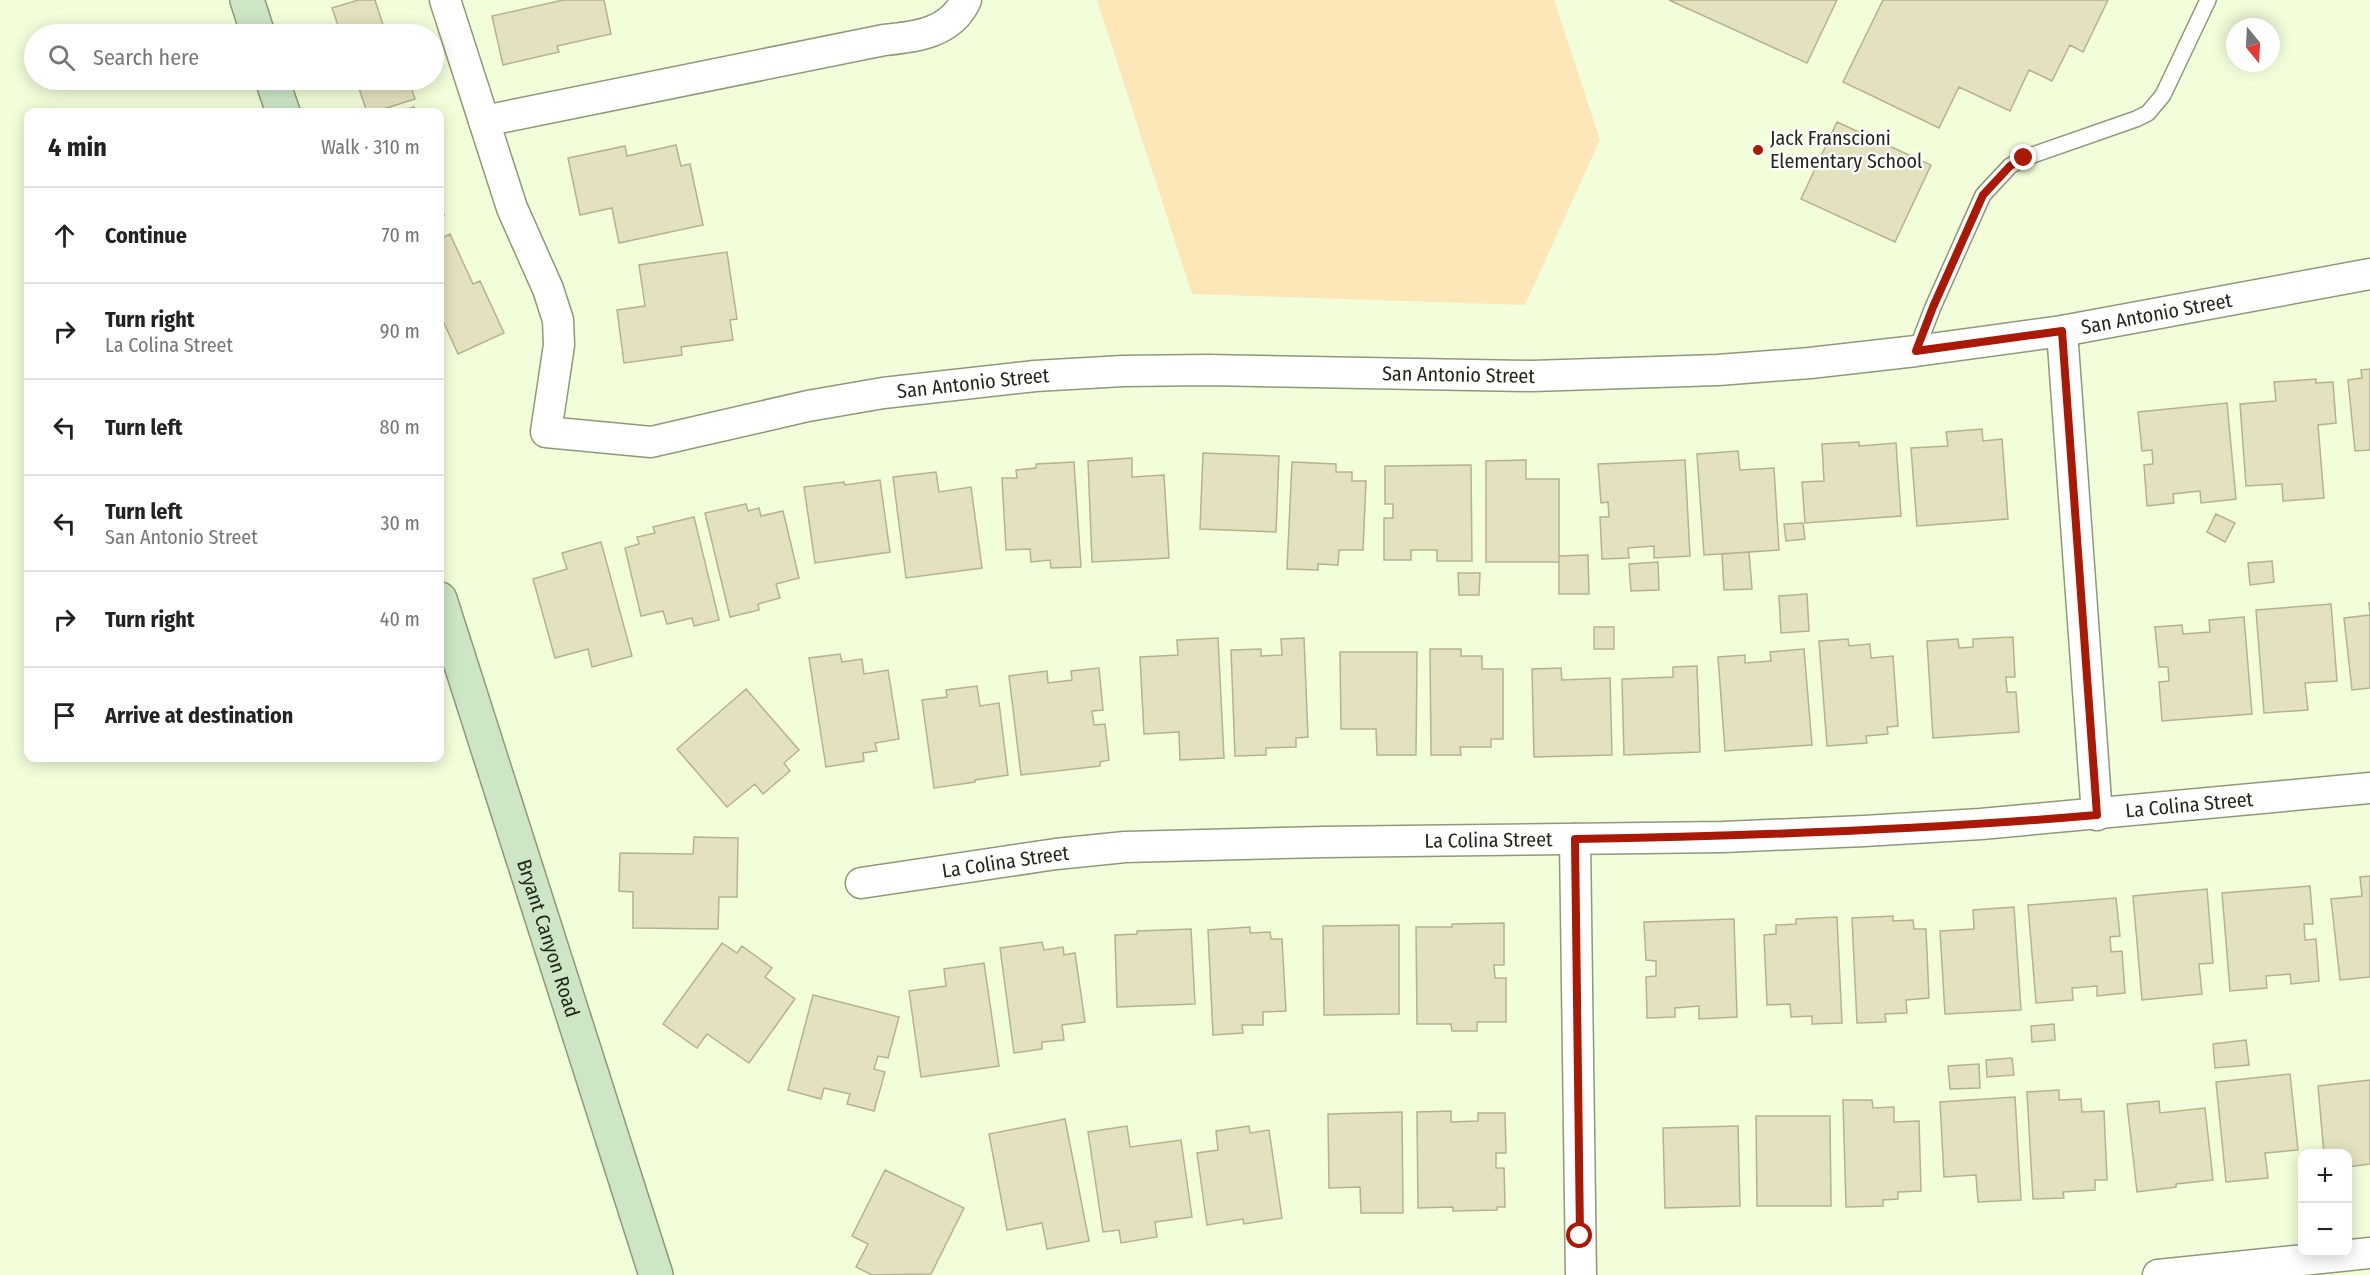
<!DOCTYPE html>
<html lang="en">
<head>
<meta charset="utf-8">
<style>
	:root { --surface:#fff; --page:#f6f6f6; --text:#222; --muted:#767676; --line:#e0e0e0 }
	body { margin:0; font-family:"Fira Sans Condensed",sans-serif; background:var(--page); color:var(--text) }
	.controls { position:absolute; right:18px; bottom:18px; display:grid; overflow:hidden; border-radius:12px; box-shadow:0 3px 15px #0003 }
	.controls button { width:54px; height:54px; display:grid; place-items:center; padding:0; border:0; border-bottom:2px solid var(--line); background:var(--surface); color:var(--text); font:30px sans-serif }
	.compass { position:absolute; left:2226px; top:18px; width:54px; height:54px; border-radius:50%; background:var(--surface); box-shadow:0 3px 15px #0003; rotate:162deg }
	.stop { position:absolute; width:18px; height:18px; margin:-14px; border:4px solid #a91906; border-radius:50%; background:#fff }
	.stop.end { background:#a91906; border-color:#fff; box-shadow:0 2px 6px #0008 }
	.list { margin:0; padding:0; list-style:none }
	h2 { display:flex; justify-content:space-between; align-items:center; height:78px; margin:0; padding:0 24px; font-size:26px }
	h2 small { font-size:20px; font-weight:400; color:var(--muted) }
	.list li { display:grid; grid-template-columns:39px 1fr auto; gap:18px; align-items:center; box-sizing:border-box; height:96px; padding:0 24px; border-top:2px solid var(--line) }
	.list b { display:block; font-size:22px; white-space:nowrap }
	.list p { margin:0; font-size:20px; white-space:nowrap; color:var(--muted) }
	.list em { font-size:20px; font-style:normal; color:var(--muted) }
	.icon { flex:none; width:33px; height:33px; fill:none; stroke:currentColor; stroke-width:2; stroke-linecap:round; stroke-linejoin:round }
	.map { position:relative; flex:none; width:2370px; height:1275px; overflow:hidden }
	.search { position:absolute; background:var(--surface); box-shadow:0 3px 15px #0003; left:24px; top:24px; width:420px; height:66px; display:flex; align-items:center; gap:15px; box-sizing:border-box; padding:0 21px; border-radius:33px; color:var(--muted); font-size:22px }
	.panel { position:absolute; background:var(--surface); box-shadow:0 3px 15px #0003; left:24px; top:108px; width:420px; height:654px; border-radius:12px }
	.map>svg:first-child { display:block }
	.green { fill:#fde7b8 }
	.building { fill:#e4e1be; stroke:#b5b290; stroke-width:1.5 }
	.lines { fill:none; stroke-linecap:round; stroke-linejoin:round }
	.lane-casing { stroke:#8f9879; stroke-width:18 }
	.street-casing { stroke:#8f9879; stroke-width:33 }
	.secondary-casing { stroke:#8f9879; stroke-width:36 }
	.lane { stroke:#fff; stroke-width:15 }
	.street { stroke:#fff; stroke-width:30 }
	.secondary { stroke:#cce6c6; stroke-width:33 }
	.route { stroke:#a91906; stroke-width:8 }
	.poi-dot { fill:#a91906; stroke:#fff; stroke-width:2 }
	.labels { text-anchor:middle; stroke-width:4.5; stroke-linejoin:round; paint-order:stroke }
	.poi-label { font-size:20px; fill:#24281b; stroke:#fff; text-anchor:start }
	.street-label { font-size:20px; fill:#24281b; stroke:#fff }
</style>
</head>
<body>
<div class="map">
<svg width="2370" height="1275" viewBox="0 0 2370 1275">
	<rect width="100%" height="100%" fill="#f2fdda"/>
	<!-- green -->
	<path class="green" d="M1097 0H1554L1600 140 1525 305 1192 294Z"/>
	<!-- building -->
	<path class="building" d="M358 0H375L386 34H341L332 8Z
		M563 0H604L611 34 557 46 559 52 503 65 492 16Z
		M1669 0H1837L1807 63Z
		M1883 0H2108L2083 52 2070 45 2052 81 2029 70 2010 111 1959 87 1939 128 1843 82Z
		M356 80H409L415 99 374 112H367Z
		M414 107 416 112H398Z
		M1837 122 1931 165 1895 242 1801 199Z
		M676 145 681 166 690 164 703 225 619 243 612 208 580 215 568 158 625 146 627 156Z
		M440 202 444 215 440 217Z
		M450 234 473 284 480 281 504 333 458 354 440 314V239Z
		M727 252 737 319 730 320 733 340 681 347 682 355 624 363 617 310 645 306 639 265Z
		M2370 369V450L2355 451 2348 380 2362 378 2361 370Z
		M2316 379V383L2333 382 2336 423 2318 425 2324 498 2283 501 2282 484 2246 486 2240 404 2276 401 2274 382Z
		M2227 403 2236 499 2201 503 2200 491 2173 494 2174 503 2147 506 2144 465 2153 464 2152 450 2142 451 2138 412Z
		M1982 429 1983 441 2002 439 2008 519 1917 526 1911 448 1948 446 1946 432Z
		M1859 442V446L1896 443 1901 516 1805 523 1802 482 1824 481 1822 444Z
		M1738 451 1740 470 1774 468 1779 550 1704 555 1697 454Z
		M1203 453 1279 456 1276 532 1200 529Z
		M1132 458V477L1164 475 1169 558 1092 562 1088 461Z
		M1526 460V479H1559V562H1486V461Z
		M1685 460 1690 556 1654 558V546L1628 548 1629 558 1602 559 1600 517H1609L1608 502 1601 503 1598 464Z
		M1074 462 1081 567 1051 568 1050 560 1031 562 1030 549 1006 550 1002 478H1017L1016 470 1036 468V464Z
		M1292 462 1336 464V472H1352V481H1366L1363 550H1339L1338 565 1318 564V570L1287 569Z
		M1471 465 1472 561H1437V550H1411V560H1384V518H1393V504H1385V466Z
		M936 472 939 492 971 487 982 568 906 578 893 477Z
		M880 480 890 552 815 563 804 487 844 482 845 485Z
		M746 504 748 511 759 508 761 516 783 511 799 578 776 584 780 598 758 604 759 610 730 617 705 513Z
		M2216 514 2235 523 2225 542 2207 532Z
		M694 517 719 620 694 626 692 618 667 624 663 611 641 616 625 548 639 544 637 537 655 533 653 527Z
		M1803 523 1805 539 1786 541 1784 524Z
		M601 542 632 656 592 667 588 649 555 658 533 579 567 569 562 553Z
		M1749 552 1752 589 1724 590 1722 554Z
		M1588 555 1589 594H1559V556Z
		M2272 561 2274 582 2250 585 2248 563Z
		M1658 562 1659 590 1631 591 1629 564Z
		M1458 573H1480L1479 595H1459Z
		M1807 594 1809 631 1781 633 1779 596Z
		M2369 603H2370V688L2352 690 2344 618 2370 615Z
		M2331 604 2337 681 2305 683 2308 710 2264 713 2256 610Z
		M2244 617 2252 714 2162 721 2159 682 2169 681 2168 667H2159L2155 627 2182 625 2183 634 2210 632 2209 620Z
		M1594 627H1614V649H1594Z
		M2013 637 2015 677H2006L2007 692H2016L2019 732 1933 738 1927 641 1958 639 1959 648 1973 647V639Z
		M1218 638 1224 758 1180 760 1179 732 1144 734 1140 657 1178 655 1177 640Z
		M1304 638 1308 737 1296 738V747L1266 748V755L1235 756 1231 650 1261 649V656L1282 655 1281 639Z
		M1848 639 1849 646 1870 644 1871 658 1893 656 1898 726 1887 727 1888 734 1866 736 1867 743 1827 746 1819 641Z
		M1430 649H1461V656H1482V669H1503V739H1491V747H1460L1461 755H1431Z
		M1804 649 1812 745 1725 751 1718 657 1745 655V663L1771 661 1770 652Z
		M1340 652H1417L1416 755H1377L1376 729H1341Z
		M840 654 842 662 862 659 864 674 888 670 899 739 875 743 877 751 863 753 864 761 826 767 809 658Z
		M1697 666 1700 752 1624 755 1622 679 1673 677V667Z
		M1099 668 1103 710 1092 711 1094 725 1105 724 1109 760 1100 762V766L1021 775 1009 676 1047 671 1048 683 1072 680 1071 671Z
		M1561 668 1562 680 1610 678 1612 755 1534 757 1532 669Z
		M977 686 980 706 999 703 1008 775 975 780V782L934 788 922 700 947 697 946 690Z
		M746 689 799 750 784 763 790 771 763 794 755 784 727 807 677 749Z
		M694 837 738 838 737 897H719L718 929 633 928V892L619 891 620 853 693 854Z
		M2370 876V977L2340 980 2331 899 2362 896 2360 877Z
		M2310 886 2313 924H2304L2305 940 2316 939 2319 981 2291 984 2290 974 2266 976 2267 988 2230 991 2222 893Z
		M2207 889 2213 963 2199 964 2202 994 2142 1000 2133 896Z
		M2116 898 2120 936 2110 937 2111 952 2122 951 2125 993 2097 996V986L2072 988 2073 1000 2036 1003 2028 905Z
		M2014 907 2021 1010 1945 1014 1940 931 1974 929 1973 910Z
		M1893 916V921L1913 920 1914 929H1926L1929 998 1906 1000 1907 1013 1885 1014 1886 1022 1857 1023 1852 918Z
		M1837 917 1842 1023 1812 1024V1016L1791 1017 1790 1004 1767 1005 1764 935 1776 934V925L1796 924V919Z
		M1734 919 1737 1017 1699 1019V1006L1675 1008V1017L1647 1018 1646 977 1656 976V961L1646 960 1644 922Z
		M1504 923V965H1494L1495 978H1506V1022H1477V1031H1452L1451 1024H1417L1416 927H1452V924Z
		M1399 925V1014L1324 1015 1323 926Z
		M1250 927V933L1270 932 1271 939H1282L1286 1011 1263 1012V1025H1242L1243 1033 1213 1035 1208 930Z
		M1191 929 1195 1004 1117 1007 1115 935 1137 934V931Z
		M1042 942 1044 950 1063 947 1064 955 1075 953 1085 1022 1062 1025 1064 1040 1042 1042V1049L1014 1053 1000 948Z
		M722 943 737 953 742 946 772 968 765 977 795 999 749 1063 707 1034 697 1048 663 1024Z
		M984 963 999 1066 921 1077 909 991 946 986 944 969Z
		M813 995 899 1017 888 1058 878 1056 874 1069 885 1072 874 1111 847 1104 850 1094 824 1088 821 1099 788 1090Z
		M2054 1024 2055 1040 2032 1042 2031 1026Z
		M2246 1040 2249 1065 2215 1068 2213 1044Z
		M2012 1058 2014 1075 1987 1077 1986 1060Z
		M1979 1064 1980 1088 1950 1089 1948 1066Z
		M2290 1074 2298 1150 2265 1153 2268 1178 2226 1182 2216 1082Z
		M2370 1080V1164L2348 1167V1154H2324L2318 1086Z
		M2059 1090V1100L2081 1099 2082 1112 2104 1111 2107 1180H2095V1190L2063 1192 2064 1198 2033 1199 2027 1092Z
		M2015 1097 2021 1200 1978 1202 1976 1175 1944 1177 1940 1102Z
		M1843 1100H1872L1873 1108 1894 1107V1122L1919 1121 1921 1191 1898 1192V1199L1883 1200V1206L1846 1207Z
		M2159 1101 2160 1113 2205 1108 2213 1180 2176 1184V1187L2137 1192 2127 1104Z
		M1451 1111V1122L1478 1121V1113H1505L1506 1153H1496V1168H1504L1505 1207H1497V1210L1453 1211V1207L1418 1208 1417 1112Z
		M1402 1112 1403 1213H1361L1360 1187 1329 1188 1328 1114Z
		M1756 1116H1830L1831 1206H1757Z
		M1065 1119 1089 1241 1047 1249 1042 1223 1007 1230 989 1134Z
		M1127 1126 1130 1147 1181 1140 1192 1217 1155 1222 1157 1237 1121 1243 1119 1230 1103 1232 1088 1132Z
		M1249 1126 1250 1133 1269 1130 1282 1218 1244 1224 1243 1219 1207 1225 1197 1153 1218 1150 1216 1131Z
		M1738 1126 1740 1206 1665 1208 1663 1128Z
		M885 1170 964 1208 931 1274 872 1275 856 1267 868 1244 852 1236Z"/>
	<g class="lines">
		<!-- lane casing -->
		<g class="lane-casing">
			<path id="lane" d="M1916 351 1933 307 1983 195 2010 166 2024 158 2136 119 2148 113 2163 95 2208 0"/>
		</g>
		<!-- street casing -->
		<g class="street-casing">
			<g id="street">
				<path id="s1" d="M445 0 512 208 548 289 558 320 559 345 546 432 651 442 808 406 883 393 1035 376 1123 371 1207 370 1532 376 1718 370 1810 363 1916 351 2062 331 2370 274"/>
				<path d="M484 121 884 40C916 37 951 33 966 0"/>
				<path d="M2062 331 2097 815"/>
				<path d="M1575 839 1581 1275"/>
				<path id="s2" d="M861 883 1056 854 1125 847 1323 842 1723 837 1864 831 1981 824 2370 788"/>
				<path d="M2158 1275 2370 1253"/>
			</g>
		</g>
		<!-- secondary casing -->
		<g class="secondary-casing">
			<g id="secondary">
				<path d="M247 0 258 34"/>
				<path d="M272 80 283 112"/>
				<path id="s3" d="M440 599 656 1275"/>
			</g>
		</g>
		<!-- lane -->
		<use href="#lane" class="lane"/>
		<!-- street -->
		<use href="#street" class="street"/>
		<!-- secondary -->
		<use href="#secondary" class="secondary"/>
	</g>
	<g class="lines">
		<!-- route -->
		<path class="route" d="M1580 1236 1575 839C1749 836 1923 830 2097 815L2062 331 1916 351 1933 307 1983 195 2010 166 2024 158"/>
	</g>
	<!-- markers -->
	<circle class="poi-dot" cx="1758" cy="150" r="6"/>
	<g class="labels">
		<!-- poi labels -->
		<g class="poi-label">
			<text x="1770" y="145">Jack Franscioni<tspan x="1770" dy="23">Elementary School</tspan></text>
		</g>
		<!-- street labels -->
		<g class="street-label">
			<text dy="7" stroke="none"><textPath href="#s1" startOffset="2074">San Antonio Street</textPath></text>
			<text dy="7" stroke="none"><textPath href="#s1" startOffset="1372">San Antonio Street</textPath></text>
			<text dy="7" stroke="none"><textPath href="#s1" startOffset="886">San Antonio Street</textPath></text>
			<text dy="7" stroke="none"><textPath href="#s2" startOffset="1332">La Colina Street</textPath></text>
			<text dy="7" stroke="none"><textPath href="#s2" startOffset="630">La Colina Street</textPath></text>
			<text dy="7" stroke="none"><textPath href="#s2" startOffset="146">La Colina Street</textPath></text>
			<text dy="7" stroke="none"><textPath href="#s3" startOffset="356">Bryant Canyon Road</textPath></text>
		</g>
	</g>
</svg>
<div class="controls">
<button>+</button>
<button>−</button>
</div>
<svg class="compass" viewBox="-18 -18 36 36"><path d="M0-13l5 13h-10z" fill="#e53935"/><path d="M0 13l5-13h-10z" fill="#767676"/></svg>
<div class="stop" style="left:1580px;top:1236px"></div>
<div class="stop end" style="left:2024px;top:158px"></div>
<div class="search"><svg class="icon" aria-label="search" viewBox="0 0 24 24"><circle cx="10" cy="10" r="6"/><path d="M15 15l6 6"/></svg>Search here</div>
<section class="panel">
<h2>4 min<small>Walk · 310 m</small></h2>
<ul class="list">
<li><svg class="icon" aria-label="ahead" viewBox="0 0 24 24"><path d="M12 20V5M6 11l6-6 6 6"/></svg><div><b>Continue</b></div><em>70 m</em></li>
<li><svg class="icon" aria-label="right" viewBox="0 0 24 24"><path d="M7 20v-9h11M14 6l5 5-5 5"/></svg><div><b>Turn right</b><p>La Colina Street</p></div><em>90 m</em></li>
<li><svg class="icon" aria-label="left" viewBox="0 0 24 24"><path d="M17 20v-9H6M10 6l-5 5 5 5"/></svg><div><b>Turn left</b></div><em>80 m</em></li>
<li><svg class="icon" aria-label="left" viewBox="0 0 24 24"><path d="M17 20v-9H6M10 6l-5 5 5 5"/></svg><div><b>Turn left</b><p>San Antonio Street</p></div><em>30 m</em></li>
<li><svg class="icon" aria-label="right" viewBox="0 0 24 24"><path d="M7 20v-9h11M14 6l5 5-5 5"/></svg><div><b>Turn right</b></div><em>40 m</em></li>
<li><svg class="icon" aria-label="arrive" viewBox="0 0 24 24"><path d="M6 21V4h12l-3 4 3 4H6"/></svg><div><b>Arrive at destination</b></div></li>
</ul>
</section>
</div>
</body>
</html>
